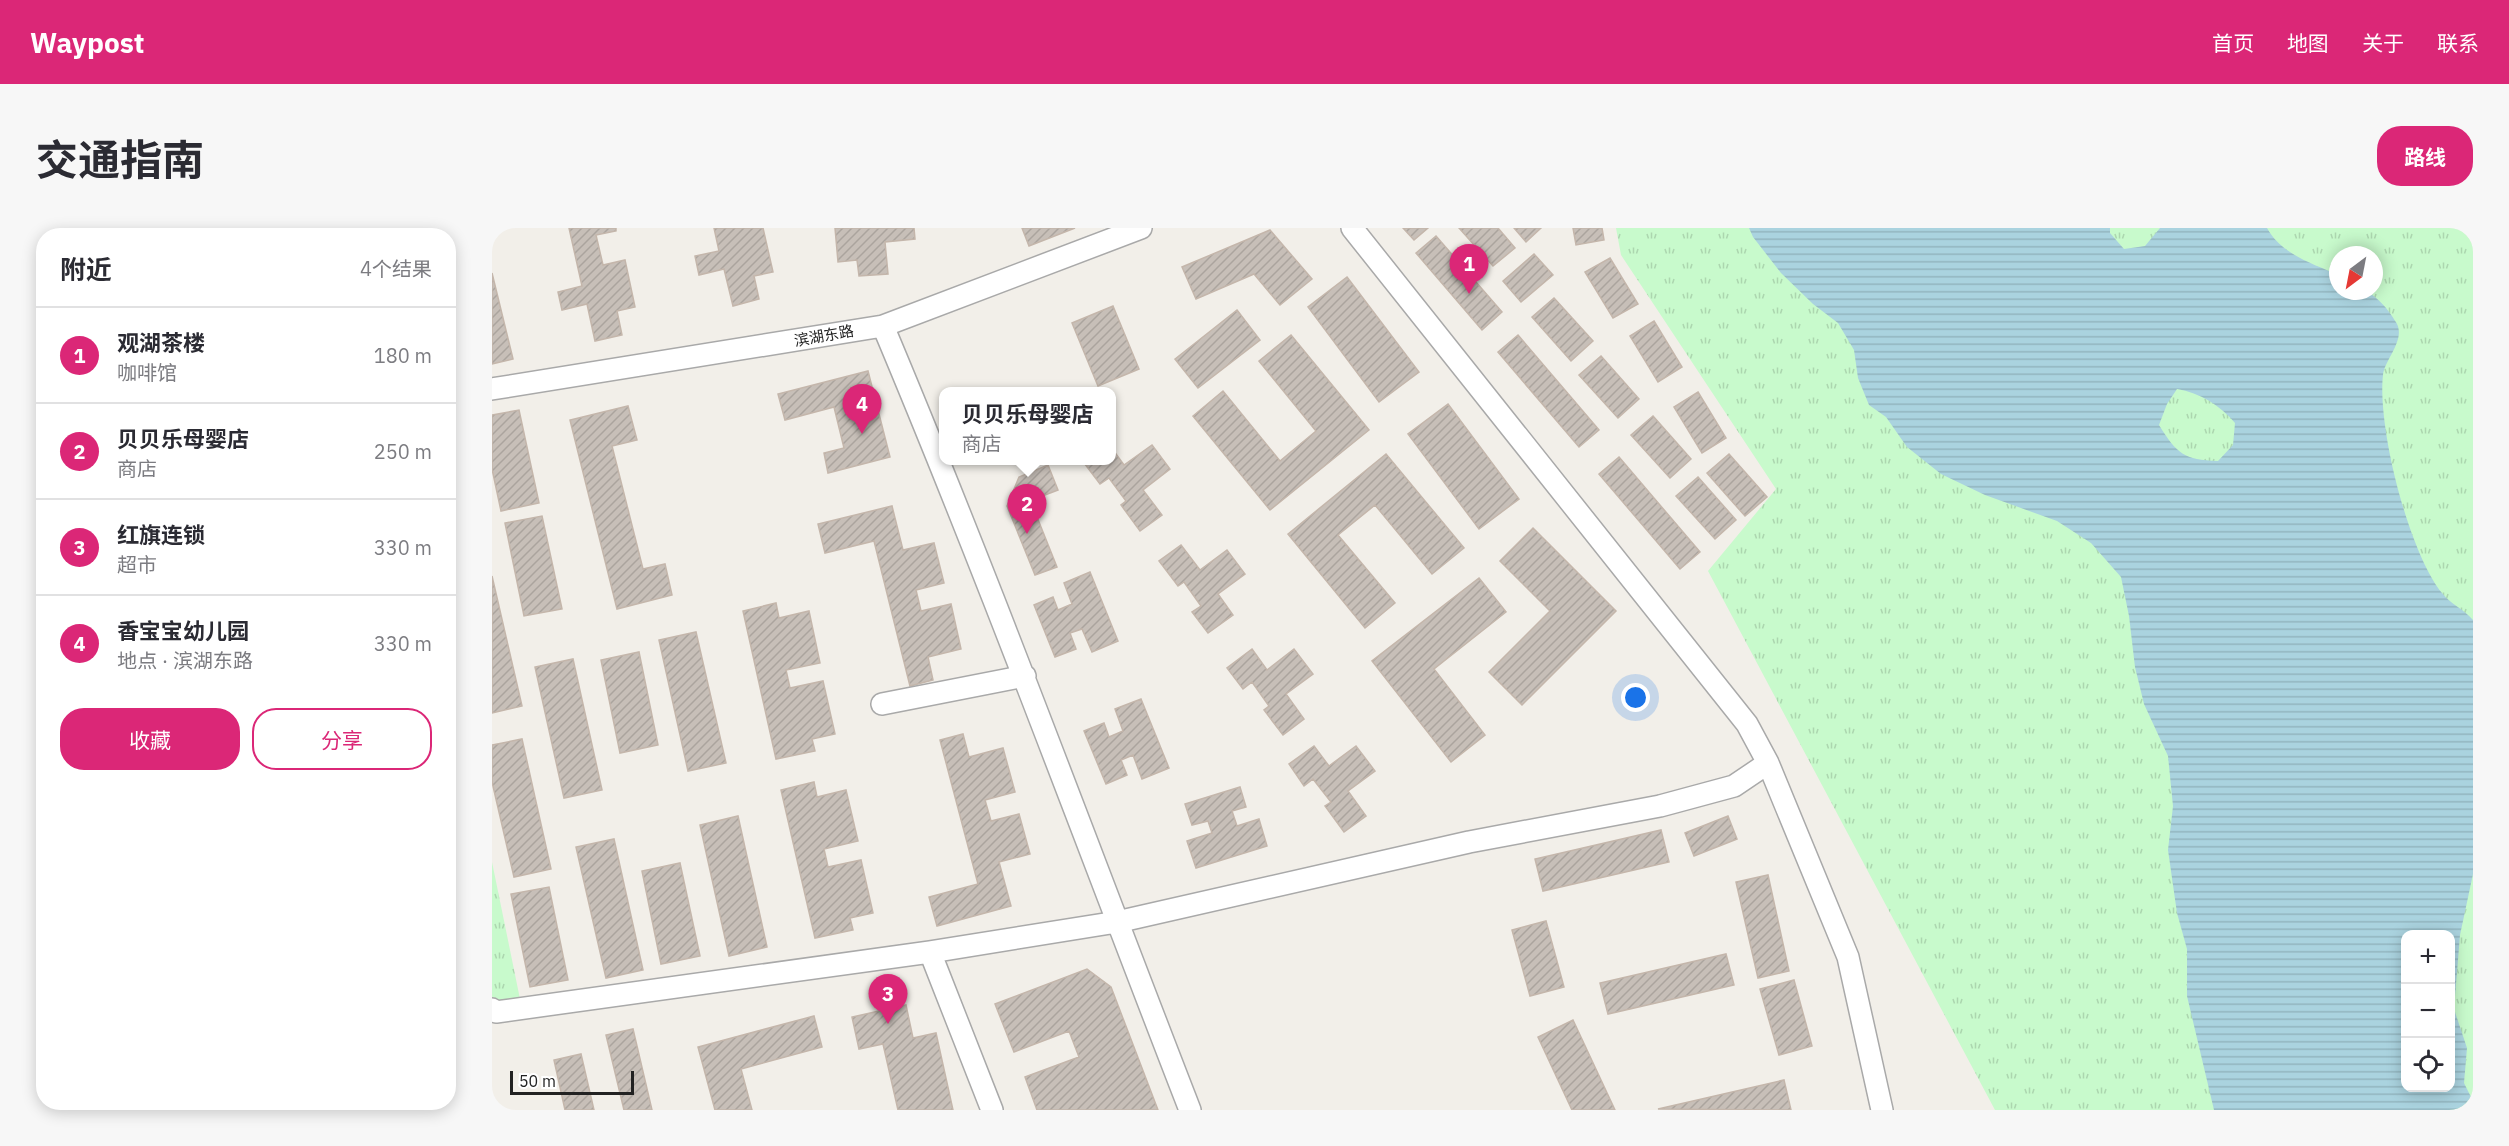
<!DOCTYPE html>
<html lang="zh">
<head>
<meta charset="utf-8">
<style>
	:root { --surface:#fff; --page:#f7f7f7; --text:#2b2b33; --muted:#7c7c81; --line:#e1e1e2; --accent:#db2777 }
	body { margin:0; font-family:"IBM Plex Sans","Noto Sans SC",sans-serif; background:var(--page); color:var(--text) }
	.controls { position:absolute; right:18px; bottom:18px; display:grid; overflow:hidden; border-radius:12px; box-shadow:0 3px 15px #0003 }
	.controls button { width:54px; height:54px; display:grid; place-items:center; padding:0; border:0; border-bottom:2px solid var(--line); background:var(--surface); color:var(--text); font:30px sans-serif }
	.compass { position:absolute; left:1837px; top:18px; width:54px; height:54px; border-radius:50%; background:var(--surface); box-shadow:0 3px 15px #0003; rotate:212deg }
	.scale { position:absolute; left:18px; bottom:15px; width:124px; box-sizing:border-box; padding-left:6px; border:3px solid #222; border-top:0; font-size:16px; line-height:21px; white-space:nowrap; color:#222; -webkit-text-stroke:4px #fff; paint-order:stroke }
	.you { position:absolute; left:1144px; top:470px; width:21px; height:21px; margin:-15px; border:4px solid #fff; border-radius:50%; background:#1a73e8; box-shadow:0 0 0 9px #1a73e833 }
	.badge { display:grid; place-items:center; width:39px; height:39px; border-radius:50%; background:var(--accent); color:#fff; font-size:20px; font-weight:700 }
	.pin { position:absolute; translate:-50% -50px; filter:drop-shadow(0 2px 3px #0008) }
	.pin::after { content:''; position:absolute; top:32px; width:21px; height:18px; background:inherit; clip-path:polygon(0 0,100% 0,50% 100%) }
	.popup { position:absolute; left:447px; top:159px; width:177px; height:78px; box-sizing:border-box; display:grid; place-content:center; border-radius:12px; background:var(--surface); filter:drop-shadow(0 2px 4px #0005); font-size:20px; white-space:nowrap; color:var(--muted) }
	.popup b { font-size:22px; color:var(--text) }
	.popup::after { content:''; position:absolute; left:50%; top:100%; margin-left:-12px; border:12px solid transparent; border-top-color:var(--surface) }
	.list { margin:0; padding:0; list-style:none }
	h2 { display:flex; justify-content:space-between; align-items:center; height:78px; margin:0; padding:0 24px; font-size:26px }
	h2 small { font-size:20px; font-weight:400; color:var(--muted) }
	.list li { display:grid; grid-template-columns:39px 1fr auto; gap:18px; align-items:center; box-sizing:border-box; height:96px; padding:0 24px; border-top:2px solid var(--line) }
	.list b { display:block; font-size:22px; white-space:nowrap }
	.list p { margin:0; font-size:20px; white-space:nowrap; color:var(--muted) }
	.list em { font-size:20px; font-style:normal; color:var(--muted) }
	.actions { display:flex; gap:12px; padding:18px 24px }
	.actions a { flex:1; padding:14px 0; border:2px solid var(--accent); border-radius:24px; text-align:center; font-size:21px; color:var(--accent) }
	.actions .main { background:var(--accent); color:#fff }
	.icon { flex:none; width:33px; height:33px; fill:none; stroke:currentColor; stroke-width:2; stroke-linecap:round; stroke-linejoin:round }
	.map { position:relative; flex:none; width:1981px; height:882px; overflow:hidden; border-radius:24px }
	header { display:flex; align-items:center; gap:36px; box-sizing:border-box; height:84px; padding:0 30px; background:var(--accent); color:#fff }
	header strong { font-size:28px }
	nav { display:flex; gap:33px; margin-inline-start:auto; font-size:21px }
	.intro { display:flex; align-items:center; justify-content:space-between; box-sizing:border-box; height:144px; padding:0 36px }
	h1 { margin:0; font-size:42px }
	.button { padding:15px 27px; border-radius:24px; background:var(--accent); color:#fff; font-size:21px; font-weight:700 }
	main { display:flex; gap:36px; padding:0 36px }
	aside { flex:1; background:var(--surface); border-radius:24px; box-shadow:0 3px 15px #0003 }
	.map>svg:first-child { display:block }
	.park { fill:url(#park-tufts); fill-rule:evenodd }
	.water { fill:url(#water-rules); fill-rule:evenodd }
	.building { fill:url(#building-hatch); stroke:#c4b6ab; stroke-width:1.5 }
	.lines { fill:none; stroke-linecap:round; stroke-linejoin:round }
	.minor-casing { stroke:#a9a9a9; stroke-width:24 }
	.minor { stroke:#fff; stroke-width:21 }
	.labels { text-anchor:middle; stroke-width:4.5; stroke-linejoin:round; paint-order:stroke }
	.street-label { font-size:15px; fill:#222; stroke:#fff }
</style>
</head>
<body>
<header>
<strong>Waypost</strong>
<nav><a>首页</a><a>地图</a><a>关于</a><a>联系</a></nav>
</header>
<div class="intro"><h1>交通指南</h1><a class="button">路线</a></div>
<main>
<aside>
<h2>附近<small>4个结果</small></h2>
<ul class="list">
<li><span class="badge">1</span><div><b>观湖茶楼</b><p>咖啡馆</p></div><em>180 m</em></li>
<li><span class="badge">2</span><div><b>贝贝乐母婴店</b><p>商店</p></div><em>250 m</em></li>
<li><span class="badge">3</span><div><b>红旗连锁</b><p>超市</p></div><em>330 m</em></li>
<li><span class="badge">4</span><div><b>香宝宝幼儿园</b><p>地点 · 滨湖东路</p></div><em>330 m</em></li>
</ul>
<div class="actions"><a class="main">收藏</a><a>分享</a></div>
</aside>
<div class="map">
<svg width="1981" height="882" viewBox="0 0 1981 882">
	<defs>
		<pattern id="park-tufts" width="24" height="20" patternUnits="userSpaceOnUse" patternTransform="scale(1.5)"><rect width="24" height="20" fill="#c8facc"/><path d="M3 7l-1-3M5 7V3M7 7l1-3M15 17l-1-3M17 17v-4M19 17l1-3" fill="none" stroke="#acd6af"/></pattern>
		<pattern id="water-rules" width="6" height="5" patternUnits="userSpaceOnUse" patternTransform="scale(1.5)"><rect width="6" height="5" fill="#aad3df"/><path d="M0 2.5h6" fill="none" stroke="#92b5bf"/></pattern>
		<pattern id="building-hatch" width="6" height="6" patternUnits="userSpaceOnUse" patternTransform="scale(1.5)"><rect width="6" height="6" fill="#c7bfb8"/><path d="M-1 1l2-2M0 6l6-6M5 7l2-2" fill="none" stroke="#aba49e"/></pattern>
	</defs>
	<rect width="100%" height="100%" fill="#f2efe9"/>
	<!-- park -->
	<path class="park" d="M1124 0H1981V882H1503L1216 343 1284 261 1129 27ZM1846 27H1882V63H1846ZM1914 706H1958V860H1914Z
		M0 634 28 771 0 774Z"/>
	<!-- water -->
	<path class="water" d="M1257 0H1618V5L1632 21 1653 18 1668 0H1775C1790 27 1820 35 1846 47V63C1854 63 1866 61 1873 63 1886 68 1899 85 1905 96 1913 113 1893 131 1891 147 1885 199 1917 325 1950 365 1958 376 1972 381 1981 392V646L1968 707 1962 781 1975 820 1972 855 1981 873V882H1722L1695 768V721L1685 685 1676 622 1681 578 1676 528 1652 476 1643 439 1637 388 1629 349 1599 315 1565 293 1493 267 1449 246 1415 219 1394 189 1377 177 1366 150 1362 122 1346 95 1321 76 1289 45 1261 9ZM1685 161C1708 165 1728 177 1743 195L1741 217 1726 233C1692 232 1685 226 1667 197L1675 176ZM1914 706H1958V860H1914Z"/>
	<!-- building -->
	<path class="building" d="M77 0H124V3L104 7 111 37 133 32 143 79 125 83 130 107 103 113 95 76 70 82 66 64 90 58Z
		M222 0H271L281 44 262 48 267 71 241 78 232 41 207 47 203 28 227 23Z
		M343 0H422L423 11 393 14 396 46 367 48 365 32 346 34Z
		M530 0H583L537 18Z
		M911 0H936L922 12Z
		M967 0H1006L1023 20 1001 38Z
		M1022 0H1049L1034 14Z
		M1081 0H1110L1112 12 1084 17Z
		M778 2 820 51 788 77 762 46 704 71 690 39Z
		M944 8 1010 84 990 102 924 25Z
		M1042 26 1061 47 1029 74 1011 53Z
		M1118 30 1146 76 1121 90 1093 44Z
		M0 45 21 131 0 136Z
		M855 49 927 144 887 174 816 79Z
		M1062 70 1101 113 1079 133 1040 89Z
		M621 78 647 141 606 158 580 95Z
		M745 82 768 112 706 160 683 131Z
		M1162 93 1190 139 1166 154 1138 108Z
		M799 107 877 202 778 282 701 188 731 163 788 233 824 203 767 133Z
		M1026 107 1107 202 1087 219 1006 124Z
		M1109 128 1147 171 1126 190 1087 147Z
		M376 143 398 229 336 245 332 225 352 220 342 179 293 192 286 166Z
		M1206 164 1234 210 1210 225 1182 179Z
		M956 176 1027 271 987 301 916 206Z
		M136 178 145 212 120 218 151 341 173 336 180 367 125 381 78 192Z
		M27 182 47 275 9 283 0 241V187Z
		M1161 188 1199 231 1178 250 1139 207Z
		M660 217 678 241 651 262 670 287 648 303 629 277 634 273 617 250 608 256 592 235 596 232H619V219L632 237Z
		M894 226 972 320 940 346 883 277 846 307 903 375 873 400 796 306Z
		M1237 226 1275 269 1253 288 1215 245Z
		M1127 229 1208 324 1188 341 1107 246Z
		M556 237 566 262 545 270 541 279 565 339 543 347 515 278 527 249Z
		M1206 249 1244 292 1223 311 1184 268Z
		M400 278 411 322 442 315 452 355 424 362 429 383 459 376 469 421 436 429 441 452 418 458 382 313 333 325 326 296Z
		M50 288 70 381 32 388 13 295Z
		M1041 300 1124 383 1030 477 997 444 1058 383 1008 333Z
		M689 317 708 342 735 322 753 346 726 366 741 387 716 405 700 384 709 378 692 354 686 358 667 333Z
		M598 344 626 413 600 424 590 401 578 405 584 421 563 429 542 377 561 369 566 382 580 376 572 355Z
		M0 348 30 478 0 485Z
		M987 350 1014 384 942 441 993 507 959 534 880 433Z
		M284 375 287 390 317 383 328 435 294 442 298 460 331 453 343 506 320 511 323 523 284 531 251 383Z
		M204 404 234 535 196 543 167 412Z
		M760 421 775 442 802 421 821 446 794 466 812 491 791 507 772 482 777 478 760 454 751 461 735 440Z
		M147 424 166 517 128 525 109 432Z
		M81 431 110 562 72 570 43 439Z
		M649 471 677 540 650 551 641 527 629 532 635 547 614 556 592 503 612 495 617 509 631 503 623 481Z
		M471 506 477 529 511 520 523 564 493 572 499 593 527 586 538 626 507 634 519 678 445 698 437 669 486 656 448 512Z
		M30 511 59 641 22 649 0 554V517Z
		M822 518 837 538 864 518 883 543 856 563 874 588 852 604 833 578 839 574 821 551 812 558 797 536Z
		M322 554 325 569 354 562 366 613 332 621 336 639 369 632 381 685 358 690 361 702 323 710 289 562Z
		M748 559 754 579 740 583 745 598 767 591 775 618 704 640 695 613 720 605 716 593 700 597 693 576Z
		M246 588 275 719 237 728 208 597Z
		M1236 588 1245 611 1202 628 1193 605Z
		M1169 602 1177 634 1051 663 1043 631Z
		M122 611 151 742 114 750 84 619Z
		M188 635 208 728 169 736 150 643Z
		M1276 647 1297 743 1266 750 1244 654Z
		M57 659 76 752 38 759 19 666Z
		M1054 693 1072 759 1038 768 1020 702Z
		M1234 726 1242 757 1116 786 1108 755Z
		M595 741 619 759 666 882H545L533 849 587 829 577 803 522 824 503 776Z
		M1302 752 1320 818 1287 827 1268 761Z
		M414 777 421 810 444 805 461 882H406L391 816 367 821 360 789Z
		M322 788 330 819 249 841 260 882H223L206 819Z
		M1081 792 1123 882H1080L1046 809Z
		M141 801 160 882H132L114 807Z
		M89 826 102 882H73L62 832Z
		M1292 852 1299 882 1166 881Z"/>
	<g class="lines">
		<!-- minor casing -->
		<g class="minor-casing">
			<path id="minor" d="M860 0 1255 496 1276 535 1356 729 1390 882
				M391 98C500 357 596 620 698 882
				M0 161 391 98 649 0
				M390 476 533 448
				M438 724 500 882
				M0 781 4 784 438 724 625 694 977 614 1168 578 1242 558 1276 535"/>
		</g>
		<!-- minor -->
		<use href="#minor" class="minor"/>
	</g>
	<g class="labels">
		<!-- street labels -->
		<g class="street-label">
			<text transform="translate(332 108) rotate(-10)" y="5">滨湖东路</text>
		</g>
	</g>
</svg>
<div class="controls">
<button>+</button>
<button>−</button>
<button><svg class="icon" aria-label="locate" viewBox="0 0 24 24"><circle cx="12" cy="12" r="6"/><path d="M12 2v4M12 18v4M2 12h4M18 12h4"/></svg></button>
</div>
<svg class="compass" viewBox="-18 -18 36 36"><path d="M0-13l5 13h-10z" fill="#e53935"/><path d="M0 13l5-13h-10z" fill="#7c7c81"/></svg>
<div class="scale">50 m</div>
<div class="you"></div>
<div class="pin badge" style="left:977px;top:66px">1</div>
<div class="pin badge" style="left:535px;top:306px">2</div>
<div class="popup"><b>贝贝乐母婴店</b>商店</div>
<div class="pin badge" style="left:396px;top:796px">3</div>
<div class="pin badge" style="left:370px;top:206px">4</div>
</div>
</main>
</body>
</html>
